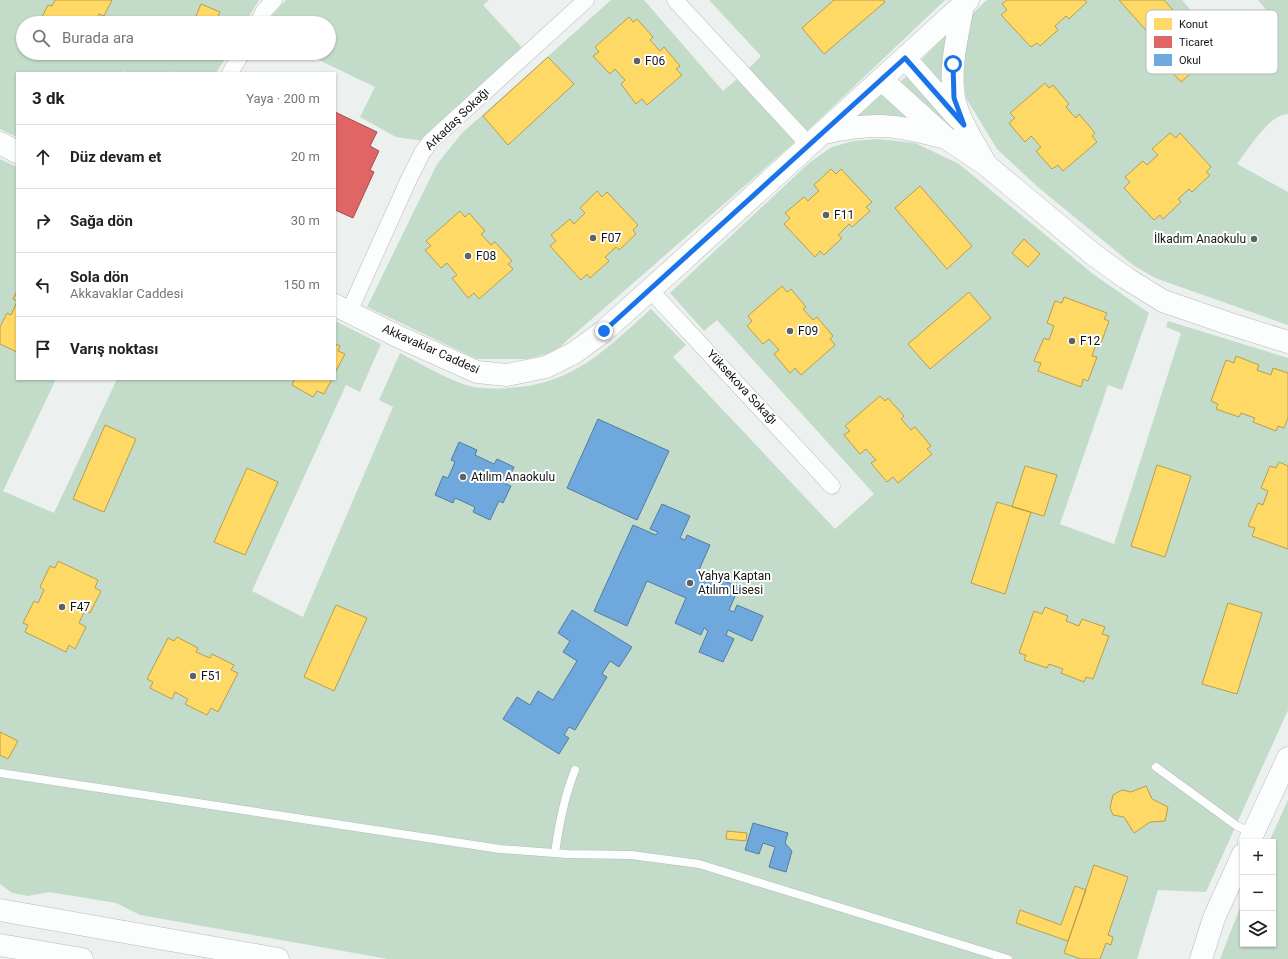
<!DOCTYPE html>
<html lang="tr">
<head>
<meta charset="utf-8">
<style>
	:root { --surface:#fff; --page:#f6f6f6; --text:#222; --muted:#767676; --line:#e0e0e0 }
	body { margin:0; font-family:Roboto,sans-serif; background:var(--page); color:var(--text) }
	.controls { position:absolute; right:12px; bottom:12px; display:grid; overflow:hidden; border-radius:0px; box-shadow:0 1px 3px #0004 }
	.controls button { width:36px; height:36px; display:grid; place-items:center; padding:0; border:0; border-bottom:1px solid var(--line); background:var(--surface); color:var(--text); font:20px sans-serif }
	.stop { position:absolute; width:12px; height:12px; margin:-9px; border:3px solid #1a73e8; border-radius:50%; background:#fff }
	.stop.end { background:#1a73e8; border-color:#fff; box-shadow:0 1px 4px #0008 }
	.list { margin:0; padding:0; list-style:none }
	h2 { display:flex; justify-content:space-between; align-items:center; height:52px; margin:0; padding:0 16px; font-size:17px }
	h2 small { font-size:13px; font-weight:400; color:var(--muted) }
	.list li { display:grid; grid-template-columns:26px 1fr auto; gap:12px; align-items:center; box-sizing:border-box; height:64px; padding:0 16px; border-top:1px solid var(--line) }
	.list b { display:block; font-size:15px; white-space:nowrap }
	.list p { margin:0; font-size:13px; white-space:nowrap; color:var(--muted) }
	.list em { font-size:13px; font-style:normal; color:var(--muted) }
	.icon { flex:none; width:22px; height:22px; fill:none; stroke:currentColor; stroke-width:2; stroke-linecap:round; stroke-linejoin:round }
	.map { position:relative; flex:none; width:1288px; height:959px; overflow:hidden }
	.search { position:absolute; background:var(--surface); box-shadow:0 1px 3px #0004; left:16px; top:16px; width:320px; height:44px; display:flex; align-items:center; gap:10px; box-sizing:border-box; padding:0 14px; border-radius:22px; color:var(--muted); font-size:15px }
	.panel { position:absolute; background:var(--surface); box-shadow:0 1px 3px #0004; left:16px; top:72px; width:320px; height:308px; border-radius:0px }
	.map>svg:first-child { display:block }
	.green { fill:#c3dcca }
	.homes { fill:#ffd966; stroke:#b89e4d }
	.shops { fill:#e06666; stroke:#a24e4d }
	.schools { fill:#6fa8dc; stroke:#537ca0 }
	.lines { fill:none; stroke-linecap:round; stroke-linejoin:round }
	.lane-casing { stroke:#b7bab9; stroke-width:9 }
	.street-casing { stroke:#b7bab9; stroke-width:17 }
	.secondary-casing { stroke:#b7bab9; stroke-width:23 }
	.primary-casing { stroke:#b7bab9; stroke-width:23 }
	.highway-casing { stroke:#b7bab9; stroke-width:23 }
	.lane { stroke:#fcfdfd; stroke-width:8 }
	.street { stroke:#fcfdfd; stroke-width:16 }
	.secondary { stroke:#fcfdfd; stroke-width:22 }
	.primary { stroke:#fcfdfd; stroke-width:22 }
	.highway { stroke:#fcfdfd; stroke-width:22 }
	.route { stroke:#1a73e8; stroke-width:5 }
	.poi-dot { fill:#5f6261; stroke:#fff; stroke-width:1.5 }
	.labels { text-anchor:middle; stroke-width:4; stroke-linejoin:round; paint-order:stroke }
	.poi-label { font-size:12px; fill:#131514; stroke:#fff; text-anchor:start }
	.street-label { font-size:12px; fill:#131514; stroke:#fff }
	.key { fill:#fff; stroke:#b8b9b8; stroke-width:1 }
	.key-label { font-size:11px; fill:#131514 }
</style>
</head>
<body>
<div class="map">
<svg width="1288" height="959" viewBox="0 0 1288 959">
	<rect width="100%" height="100%" fill="#ecf0ef"/>
	<!-- green -->
	<path class="green" d="M0 0H259L245 23H23V53H229L216 73H174L171 71 170 73H127L123 71 122 73H17V137L0 129Z
		M286 0H489L483 5 526 52 430 142 396 137 360 117 375 87 304 53H329V23H267L273 14Z
		M611 0H644L723 91 738 78 796 141 554 352 527 359H477L367 307 437 164 462 133Z
		M709 0H945L805 133 748 69 761 56Z
		M987 0H1182L1225 50 1269 13 1258 0H1288V114C1269 114 1248 150 1237 164L1288 192V325L1155 278 1133 265 1039 188 997 149 966 98 962 65 971 15Z
		M947 34 944 58 946 94 919 62Z
		M911 72 961 138 897 85Z
		M884 92 915 120 855 119Z
		M878 139 915 143 959 164 1093 274 1149 313 1122 390 1108 385 1060 524 1114 544 1181 333 1166 327 1168 321 1288 358V710L1206 892 1158 890 1137 959H388L140 915 116 903 49 892 28 896 12 893 0 884V159L17 167V379H56L3 491 54 513 117 379H335V321L381 344 360 392 346 385 252 591 303 617 393 407 379 400 400 353C419 363 445 378 466 385 479 389 494 389 508 388 573 385 606 349 651 309L686 345 673 357 835 529 874 494 717 320 704 331 670 293 809 163 832 147 853 141Z
		M1288 800V959H1220L1243 900V944H1273V842H1269Z"/>
	<!-- homes -->
	<path class="homes" d="M55 0H112L104 16 99 14 95 23H39L48 5 52 6Z
		M834 0H883L885 2 824 54 802 28Z
		M1007 0H1084L1087 2 1069 19 1066 16 1055 26 1058 30 1040 46 1037 43 1031 47 1001 15 1007 10 1002 4Z
		M1119 0H1164L1187 26 1161 47Z
		M201 4 220 12 215 23H198L194 21Z
		M629 17 633 22 637 19 653 37 650 40 660 51 664 47 680 66 676 69 682 75 647 105 642 99 636 104 621 84 625 80 615 69 610 74 593 56 599 52 595 47Z
		M1180 32 1206 60 1181 82 1155 53Z
		M548 57 574 84 508 145 483 116Z
		M1045 83 1049 88 1053 85 1069 104 1066 107 1071 113 1076 118 1079 114 1095 133 1092 136 1097 142 1063 171 1058 165 1052 169 1036 151 1041 147 1031 136 1025 142 1009 123 1015 118 1010 113Z
		M1170 133 1176 138 1180 133 1211 167 1206 172 1210 175 1192 192 1189 189 1178 199 1181 202 1163 219 1160 215 1154 220 1124 188 1130 182 1125 177 1143 161 1147 165 1158 155 1152 149Z
		M831 169 836 174 841 169 872 202 866 207 870 211 852 227 849 224 838 235 842 238 824 255 820 251 815 257 784 224 790 218 785 213 804 197 808 201 813 196 819 191 814 185Z
		M920 186 972 246 947 269 895 208Z
		M597 191 602 197 607 192 638 225 633 230 636 234 619 250 616 247 605 257 609 261 590 278 587 274 581 280 550 246 556 241 551 235 570 219 574 224 585 213 580 208Z
		M460 211 465 217 469 213 485 231 481 234 491 245 495 242 512 261 508 264 513 269 479 299 474 293 468 298 452 278 457 275 447 263 441 268 425 250 431 246 426 241Z
		M1024 239 1040 254 1028 267 1012 253Z
		M782 286 787 292 791 289 806 307 803 309 813 320 817 317 833 336 830 339 835 345 801 375 795 368 790 373 774 354 779 350 769 339 763 344 747 326 752 321 748 316Z
		M17 291V301L13 299Z
		M969 292 991 318 930 369 908 344Z
		M1064 297 1107 313 1104 319 1109 321 1101 343 1097 342 1094 350 1092 356 1097 357 1088 381 1083 379 1081 387 1038 371 1041 363 1034 361 1044 338 1049 340 1054 326 1047 323 1055 301 1062 303Z
		M17 302V352L0 344V327L7 313 11 315Z
		M335 344 340 346 338 351 345 354 335 373Z
		M1236 356 1259 365 1257 370 1271 375 1273 368 1288 373V418L1284 428 1278 426 1276 431 1253 422 1255 418 1241 413 1239 417 1216 409 1218 404 1211 401 1226 360 1234 363Z
		M293 379H332L324 394 317 391 313 397 292 385 294 380Z
		M880 396 885 401 888 398 904 416 901 419 911 430 915 427 931 446 927 449 932 454 898 483 893 477 887 482 871 463 876 460 866 449 860 454 844 435 850 431 845 426Z
		M105 425 136 439 104 512 73 499Z
		M1279 462 1288 466V549L1252 536 1255 528 1248 526 1258 503 1263 505 1268 491 1261 488 1270 466 1276 468Z
		M1157 465 1191 476 1165 557 1131 546Z
		M1025 466 1057 475 1044 516 1012 507Z
		M247 468 278 482 245 555 214 542Z
		M997 502 1031 512 1005 594 971 583Z
		M58 561 98 580 95 588 101 591 90 613 85 610 79 623 86 627 75 649 69 645 66 652 25 632 28 625 23 623 34 601 38 603 44 590 40 587 50 566 55 568Z
		M1228 603 1262 613 1237 694 1202 684Z
		M336 605 367 618 334 691 304 677Z
		M1045 607 1068 616 1066 621 1079 626 1082 619 1105 627 1102 634 1109 636 1093 679 1086 677 1084 682 1061 673 1063 669 1049 664 1047 668 1024 660 1026 655 1019 653 1034 611 1042 614Z
		M177 637 198 648 196 652 210 658 212 654 234 665 231 670 238 673 218 712 211 708 207 715 185 704 188 699 175 692 172 699 150 688 153 682 147 679 168 638 174 641Z
		M0 732 18 741 8 759 0 755Z
		M1146 786 1152 799 1168 807 1165 821 1150 822 1134 833 1124 817 1113 815 1110 808 1113 795 1122 790 1131 792Z
		M727 831 747 833 746 841 726 839Z
		M1094 865 1128 877 1108 935 1113 937 1111 945 1106 943 1100 959H1081L1064 953Z
		M1075 886 1086 890 1068 941 1016 923 1020 910 1061 925Z"/>
	<!-- shops -->
	<path class="shops" d="M335 112 377 132 370 146 379 151 370 170 374 172 353 218 335 210Z"/>
	<!-- schools -->
	<path class="schools" d="M598 419 669 451 637 520 567 488Z
		M459 442 477 450 475 455 494 464 497 459 514 467 506 484 511 486 503 503 499 501 490 520 473 512 475 507 455 498 453 503 435 495 443 476 448 478 455 462 451 460Z
		M662 504 690 516 680 538 685 540 687 535 710 545 699 570 739 587 729 610 734 612 737 605 763 616 752 641 728 630 726 635 734 639 723 662 699 652 708 631 704 628 701 635 675 623 686 598 647 581 627 626 594 611 633 525 656 535 658 532 650 529Z
		M572 610 632 647 619 667 610 661 602 674 607 677 575 730 569 727 564 735 569 738 559 754 503 719 517 697 530 705 538 691 553 700 577 661 563 652 570 641 558 633Z
		M753 823 788 833 785 843 792 851 786 872 769 867 775 847 763 843 759 854 745 850Z"/>
	<g class="lines">
		<!-- lane casing -->
		<g class="lane-casing">
			<path id="lane" d="M1156 767 1237 826 1253 833
				M0 773 500 849 567 854 631 855 699 864 1008 959
				M555 853C559 824 564 797 575 770"/>
		</g>
		<!-- street casing -->
		<g class="street-casing">
			<path id="street" d="M675 0 808 144
				M258 23 264 11 274 0
				M230 73 242 53
				M650 290 832 486
				M349 312 409 179 422 153 430 142 586 0"/>
		</g>
		<!-- secondary casing -->
		<g class="secondary-casing">
			<path id="secondary" d="M963 5C958 34 949 67 954 97 957 117 974 143 984 161
				M905 58 958 118
				M882 80 946 138 985 164 1094 255 1126 278 1163 301 1230 324 1288 342
				M824 133C871 122 894 124 941 137
				M0 143 17 152
				M335 305 399 337 477 372 507 375 546 367 574 353 604 331 682 261 968 0"/>
		</g>
		<!-- primary casing -->
		<g class="primary-casing">
			<path id="primary" d="M1249 842 1288 758
				M1201 959 1214 918 1243 854"/>
		</g>
		<!-- highway casing -->
		<g class="highway-casing">
			<path id="highway" d="M0 910 278 959
				M0 945 82 959"/>
		</g>
		<!-- lane -->
		<use href="#lane" class="lane"/>
		<!-- street -->
		<use href="#street" class="street"/>
		<!-- secondary -->
		<use href="#secondary" class="secondary"/>
		<!-- primary -->
		<use href="#primary" class="primary"/>
		<!-- highway -->
		<use href="#highway" class="highway"/>
	</g>
	<g class="lines">
		<!-- route -->
		<path class="route" d="M604 331 905 58 964 125 954 98 953 64"/>
	</g>
	<!-- markers -->
	<g class="poi-dot">
		<circle cx="637" cy="61" r="4"/>
		<circle cx="826" cy="215" r="4"/>
		<circle cx="593" cy="238" r="4"/>
		<circle cx="1254" cy="239" r="4"/>
		<circle cx="468" cy="256" r="4"/>
		<circle cx="790" cy="331" r="4"/>
		<circle cx="1072" cy="341" r="4"/>
		<circle cx="463" cy="477" r="4"/>
		<circle cx="690" cy="583" r="4"/>
		<circle cx="62" cy="607" r="4"/>
		<circle cx="193" cy="676" r="4"/>
	</g>
	<g class="labels">
		<!-- poi labels -->
		<g class="poi-label">
			<text x="645" y="65">F06</text>
			<text x="834" y="219">F11</text>
			<text x="601" y="242">F07</text>
			<text x="1246" y="243" text-anchor="end">İlkadım Anaokulu</text>
			<text x="476" y="260">F08</text>
			<text x="798" y="335">F09</text>
			<text x="1080" y="345">F12</text>
			<text x="471" y="481">Atılım Anaokulu</text>
			<text x="698" y="580">Yahya Kaptan<tspan x="698" dy="14">Atılım Lisesi</tspan></text>
			<text x="70" y="611">F47</text>
			<text x="201" y="680">F51</text>
		</g>
		<!-- street labels -->
		<g class="street-label">
			<text transform="translate(457 119) rotate(-44)" y="4">Arkadaş Sokağı</text>
			<text transform="translate(431 349) rotate(24)" y="4">Akkavaklar Caddesi</text>
			<text transform="translate(742 387) rotate(47)" y="4">Yüksekova Sokağı</text>
		</g>
	</g>
	<!-- legend -->
	<rect x="1146" y="10" width="132" height="64" rx="6" class="key"/>
	<rect x="1154" y="18" width="18" height="12" fill="#ffd966"/>
	<rect x="1154" y="36" width="18" height="12" fill="#e06666"/>
	<rect x="1154" y="54" width="18" height="12" fill="#6fa8dc"/>
	<g class="key-label">
		<text x="1179" y="28">Konut</text>
		<text x="1179" y="46">Ticaret</text>
		<text x="1179" y="64">Okul</text>
	</g>
</svg>
<div class="controls">
<button>+</button>
<button>−</button>
<button><svg class="icon" aria-label="layers" viewBox="0 0 24 24"><path d="M12 4l9 5-9 5-9-5zM3 14l9 5 9-5"/></svg></button>
</div>
<div class="stop" style="left:953px;top:64px"></div>
<div class="stop end" style="left:604px;top:331px"></div>
<div class="search"><svg class="icon" aria-label="search" viewBox="0 0 24 24"><circle cx="10" cy="10" r="6"/><path d="M15 15l6 6"/></svg>Burada ara</div>
<section class="panel">
<h2>3 dk<small>Yaya · 200 m</small></h2>
<ul class="list">
<li><svg class="icon" aria-label="ahead" viewBox="0 0 24 24"><path d="M12 20V5M6 11l6-6 6 6"/></svg><div><b>Düz devam et</b></div><em>20 m</em></li>
<li><svg class="icon" aria-label="right" viewBox="0 0 24 24"><path d="M7 20v-9h11M14 6l5 5-5 5"/></svg><div><b>Sağa dön</b></div><em>30 m</em></li>
<li><svg class="icon" aria-label="left" viewBox="0 0 24 24"><path d="M17 20v-9H6M10 6l-5 5 5 5"/></svg><div><b>Sola dön</b><p>Akkavaklar Caddesi</p></div><em>150 m</em></li>
<li><svg class="icon" aria-label="arrive" viewBox="0 0 24 24"><path d="M6 21V4h12l-3 4 3 4H6"/></svg><div><b>Varış noktası</b></div></li>
</ul>
</section>
</div>
</body>
</html>
